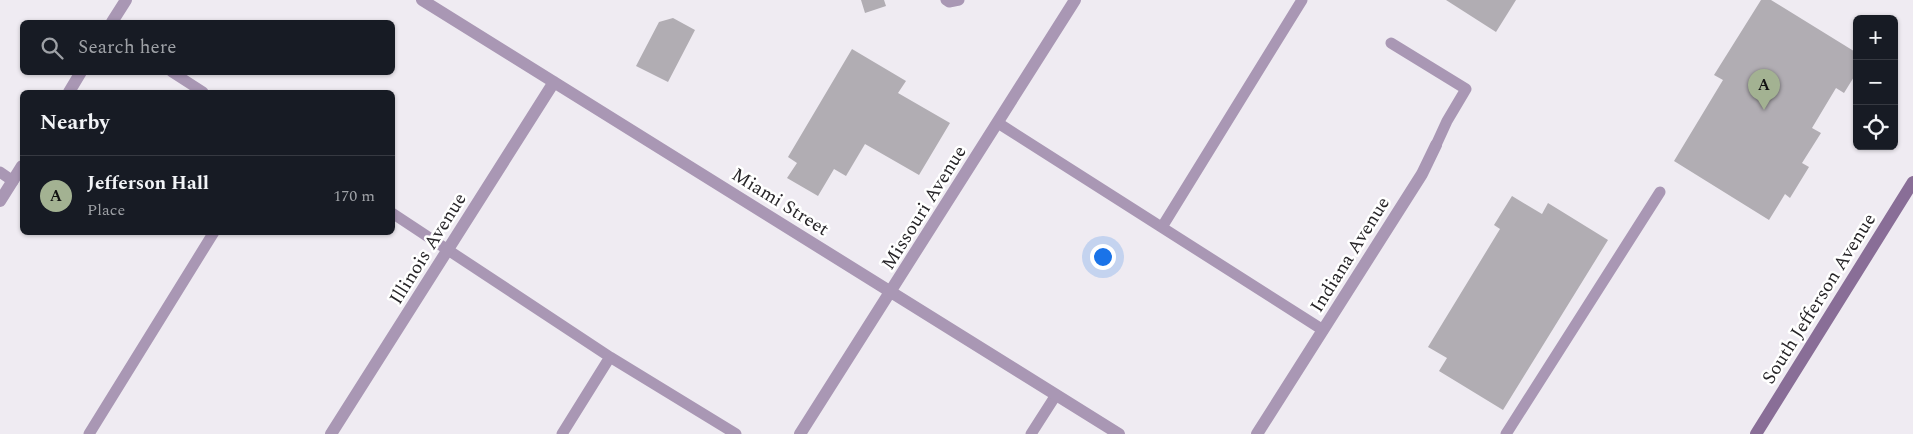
<!DOCTYPE html>
<html lang="en">
<head>
<meta charset="utf-8">
<style>
	:root { --surface:#171b24; --page:#20242c; --text:#f1f3f6; --muted:#9ea1a6; --line:#363941; --accent:#a3b292 }
	body { margin:0; font-family:Spectral,serif; background:var(--page); color:var(--text) }
	.controls { position:absolute; right:15px; top:15px; display:grid; overflow:hidden; border-radius:8px; box-shadow:0 1px 4px #0004 }
	.controls button { width:45px; height:45px; display:grid; place-items:center; padding:0; border:0; border-bottom:1px solid var(--line); background:var(--surface); color:var(--text); font:25px sans-serif }
	.you { position:absolute; left:1102px; top:256px; width:18px; height:18px; margin:-12px; border:4px solid #fff; border-radius:50%; background:#1a73e8; box-shadow:0 0 0 8px #1a73e833 }
	.badge { display:grid; place-items:center; width:32px; height:32px; border-radius:50%; background:var(--accent); color:#111; font-size:16px; font-weight:700 }
	.pin { position:absolute; translate:-50% -41px; filter:drop-shadow(0 1px 2px #0008) }
	.pin::after { content:''; position:absolute; top:26px; width:18px; height:15px; background:inherit; clip-path:polygon(0 0,100% 0,50% 100%) }
	.list { margin:0; padding:0; list-style:none }
	h2 { display:flex; justify-content:space-between; align-items:center; height:65px; margin:0; padding:0 20px; font-size:21px }
	h2 small { font-size:16px; font-weight:400; color:var(--muted) }
	.list li { display:grid; grid-template-columns:32px 1fr auto; gap:15px; align-items:center; box-sizing:border-box; height:80px; padding:0 20px; border-top:1px solid var(--line) }
	.list b { display:block; font-size:19px; white-space:nowrap }
	.list p { margin:0; font-size:16px; white-space:nowrap; color:var(--muted) }
	.list em { font-size:16px; font-style:normal; color:var(--muted) }
	.icon { flex:none; width:28px; height:28px; fill:none; stroke:currentColor; stroke-width:2; stroke-linecap:round; stroke-linejoin:round }
	.map { position:relative; flex:none; width:1913px; height:434px; overflow:hidden }
	.search { position:absolute; background:var(--surface); box-shadow:0 1px 4px #0004; left:20px; top:20px; width:375px; height:55px; display:flex; align-items:center; gap:12px; box-sizing:border-box; padding:0 18px; border-radius:8px; color:var(--muted); font-size:19px }
	.panel { position:absolute; background:var(--surface); box-shadow:0 1px 4px #0004; left:20px; top:90px; width:375px; height:145px; border-radius:8px }
	.map>svg:first-child { display:block }
	.building { fill:#b1adb3 }
	.lines { fill:none; stroke-linecap:round; stroke-linejoin:round }
	.service { stroke:#a997b4; stroke-width:11 }
	.minor { stroke:#a997b4; stroke-width:12 }
	.secondary { stroke:#896e97; stroke-width:12 }
	.labels { text-anchor:middle; stroke-width:5; stroke-linejoin:round; paint-order:stroke }
	.street-label { font-size:19px; fill:#272528; stroke:#fff }
</style>
</head>
<body>
<div class="map">
<svg width="1913" height="434" viewBox="0 0 1913 434">
	<rect width="100%" height="100%" fill="#efebf2"/>
	<!-- building -->
	<path class="building" d="M861 0H884L886 6 865 13Z
		M1446 0H1516L1496 32Z
		M1761 0H1771L1857 53V72L1844 93 1836 88 1812 128 1821 133 1802 163 1809 167 1790 198 1785 194 1769 220 1674 161 1723 80 1714 75Z
		M673 18 695 30 668 82 636 66 659 22Z
		M852 49 906 81 898 93 950 123 919 175 865 144 846 176 834 169 818 196 787 178 797 163 788 157Z
		M1512 196 1542 214 1548 203 1608 240 1503 410 1439 371 1447 358 1428 347 1500 229 1494 225Z"/>
	<g class="lines">
		<!-- service -->
		<path class="service" d="M946 0 949 2 959 0
			M1391 43 1466 89 1447 121 1436 145
			M172 72 203 92
			M998 123 1323 330
			M0 172 13 181
			M392 213 610 357 736 434
			M1162 227 1302 0
			M89 434 214 232
			M562 434 610 357
			M1031 434 1056 395
			M1506 434 1660 192"/>
		<!-- minor -->
		<path class="minor" d="M422 0 1119 434
			M112 22 126 0
			M69 92 81 72
			M0 201 22 166
			M331 434 554 82
			M800 434 1075 0
			M1257 434 1422 174 1436 145"/>
		<!-- secondary -->
		<path class="secondary" d="M1756 434 1913 182"/>
	</g>
	<g class="labels">
		<!-- street labels -->
		<g class="street-label">
			<text transform="translate(781 201) rotate(32)" y="7">Miami Street</text>
			<text transform="translate(923 207) rotate(-58)" y="7">Missouri Avenue</text>
			<text transform="translate(427 248) rotate(-58)" y="7">Illinois Avenue</text>
			<text transform="translate(1349 254) rotate(-58)" y="7">Indiana Avenue</text>
			<text transform="translate(1818 298) rotate(-58)" y="7">South Jefferson Avenue</text>
		</g>
	</g>
</svg>
<div class="controls">
<button>+</button>
<button>−</button>
<button><svg class="icon" aria-label="locate" viewBox="0 0 24 24"><circle cx="12" cy="12" r="6"/><path d="M12 2v4M12 18v4M2 12h4M18 12h4"/></svg></button>
</div>
<div class="you"></div>
<div class="pin badge" style="left:1764px;top:110px">A</div>
<div class="search"><svg class="icon" aria-label="search" viewBox="0 0 24 24"><circle cx="10" cy="10" r="6"/><path d="M15 15l6 6"/></svg>Search here</div>
<section class="panel">
<h2>Nearby<small></small></h2>
<ul class="list">
<li><span class="badge">A</span><div><b>Jefferson Hall</b><p>Place</p></div><em>170 m</em></li>
</ul>
</section>
</div>
</body>
</html>
